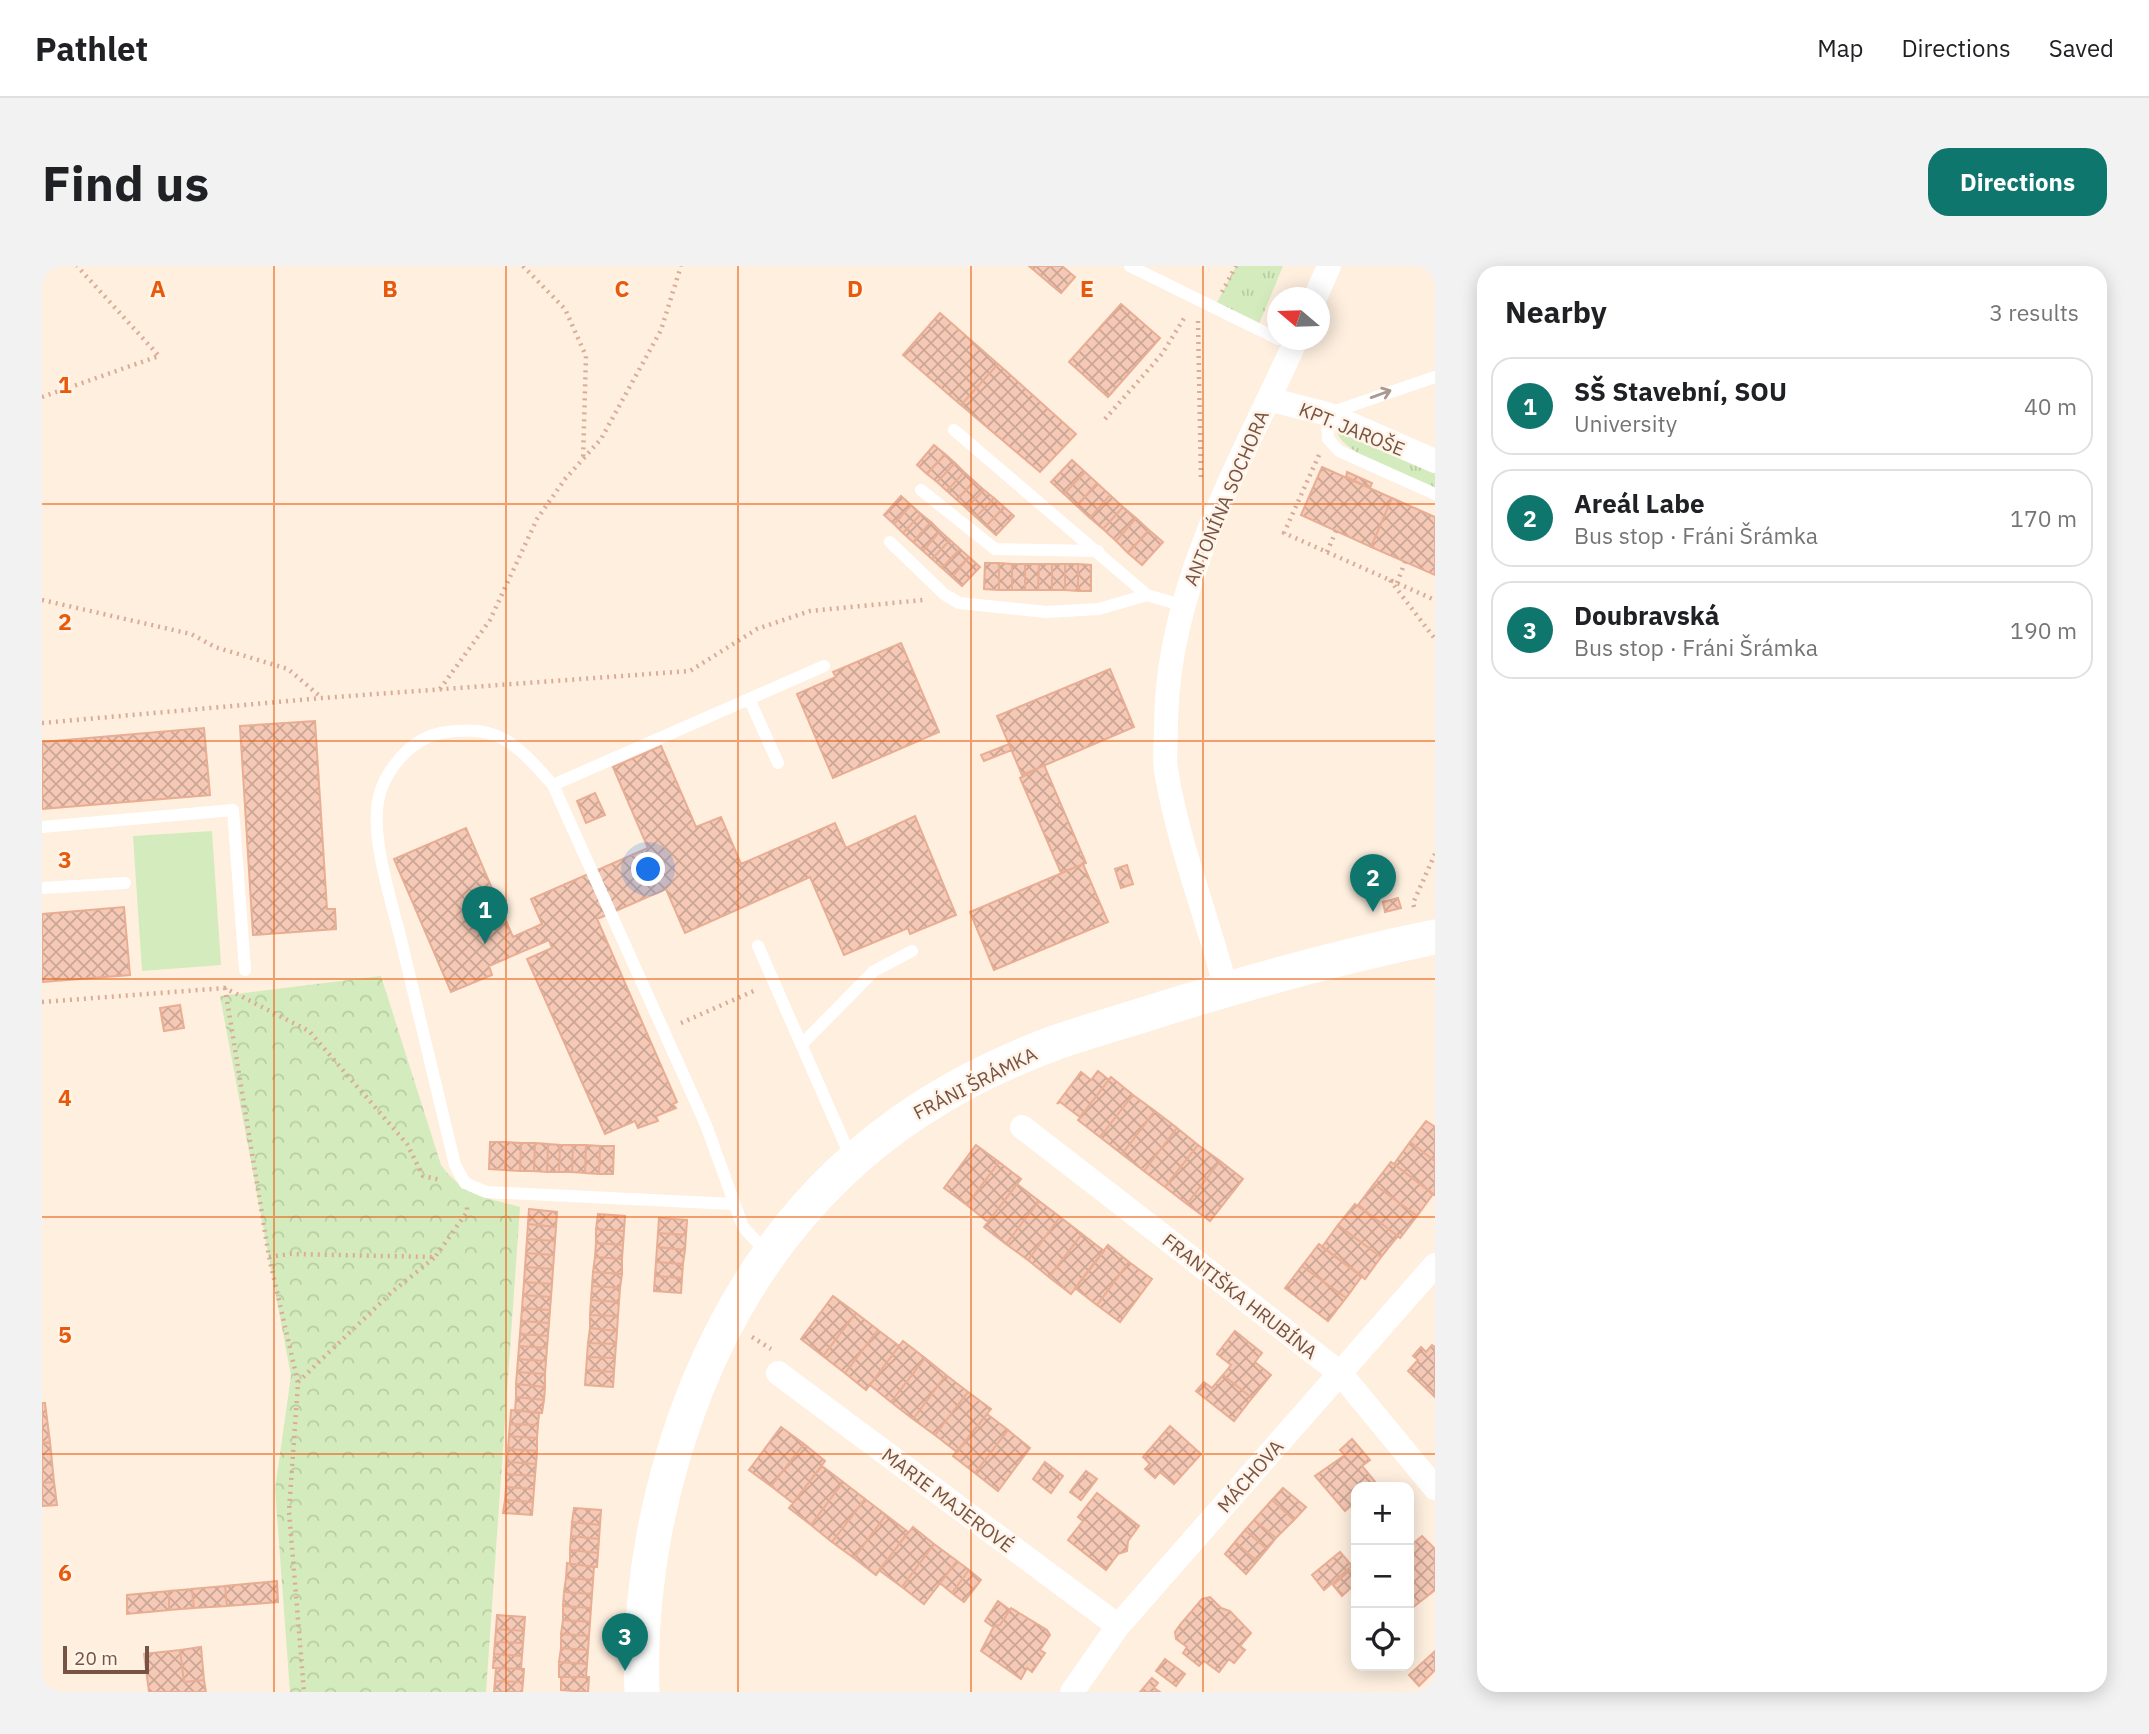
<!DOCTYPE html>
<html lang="en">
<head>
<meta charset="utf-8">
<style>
	:root { --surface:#fff; --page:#f2f2f2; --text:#202124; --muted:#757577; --line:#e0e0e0; --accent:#0f766e }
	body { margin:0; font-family:"IBM Plex Sans",sans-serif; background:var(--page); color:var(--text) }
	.controls { position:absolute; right:21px; bottom:21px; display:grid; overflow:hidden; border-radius:14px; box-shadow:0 4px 18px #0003 }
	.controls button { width:63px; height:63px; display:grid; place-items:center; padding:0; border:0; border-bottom:2px solid var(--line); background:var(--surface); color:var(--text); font:35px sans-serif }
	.compass { position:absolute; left:1225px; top:21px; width:63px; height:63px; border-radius:50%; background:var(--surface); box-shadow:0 4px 18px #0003; rotate:289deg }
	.scale { position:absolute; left:21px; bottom:18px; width:86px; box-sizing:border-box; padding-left:7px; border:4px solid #765345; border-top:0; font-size:19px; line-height:24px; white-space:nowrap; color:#765345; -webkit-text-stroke:5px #fff4e7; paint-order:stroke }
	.you { position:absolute; left:607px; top:604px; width:24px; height:24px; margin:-18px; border:5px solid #fff; border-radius:50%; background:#1a73e8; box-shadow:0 0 0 10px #1a73e833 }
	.badge { display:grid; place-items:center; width:46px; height:46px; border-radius:50%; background:var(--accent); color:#fff; font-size:23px; font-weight:700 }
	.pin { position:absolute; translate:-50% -58px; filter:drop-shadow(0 2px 4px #0008) }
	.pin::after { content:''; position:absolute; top:37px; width:24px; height:21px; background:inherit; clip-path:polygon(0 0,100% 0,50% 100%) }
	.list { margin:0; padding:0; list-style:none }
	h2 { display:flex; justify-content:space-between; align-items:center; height:91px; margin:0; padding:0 28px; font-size:30px }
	h2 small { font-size:23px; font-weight:400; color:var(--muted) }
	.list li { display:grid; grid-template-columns:46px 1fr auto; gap:21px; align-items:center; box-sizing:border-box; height:98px; margin:0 14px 14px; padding:0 14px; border:2px solid var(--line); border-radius:21px }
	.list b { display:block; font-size:26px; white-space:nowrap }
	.list p { margin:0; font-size:23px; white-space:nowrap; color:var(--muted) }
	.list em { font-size:23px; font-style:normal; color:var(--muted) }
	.icon { flex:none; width:38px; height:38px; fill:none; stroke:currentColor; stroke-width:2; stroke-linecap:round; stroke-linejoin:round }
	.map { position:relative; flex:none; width:1393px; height:1426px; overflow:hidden; border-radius:21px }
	header { display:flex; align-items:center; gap:42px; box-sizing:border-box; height:98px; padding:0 35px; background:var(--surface); border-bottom:2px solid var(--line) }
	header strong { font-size:33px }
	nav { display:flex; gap:38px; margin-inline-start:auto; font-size:24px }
	.intro { display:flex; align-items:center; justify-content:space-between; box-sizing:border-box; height:168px; padding:0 42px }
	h1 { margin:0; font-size:49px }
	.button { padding:18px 32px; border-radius:21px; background:var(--accent); color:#fff; font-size:24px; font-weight:700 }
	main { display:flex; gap:42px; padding:0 42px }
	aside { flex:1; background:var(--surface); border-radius:21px; box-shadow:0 4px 18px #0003 }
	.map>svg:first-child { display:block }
	.grass { fill:url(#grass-tufts) }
	.park { fill:url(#park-crowns) }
	.pitch { fill:#d4ecbd }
	.building { fill:url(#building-cross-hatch); stroke:#e9ad94; stroke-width:2 }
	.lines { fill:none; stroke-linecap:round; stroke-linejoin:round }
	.path { stroke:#daac98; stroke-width:4.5; stroke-dasharray:2 5; stroke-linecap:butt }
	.lane { stroke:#fff; stroke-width:12 }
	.street { stroke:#fff; stroke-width:24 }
	.secondary { stroke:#fff; stroke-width:35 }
	.oneway { stroke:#ad988f }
	.grid { fill:none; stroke:#e8590c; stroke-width:2; stroke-opacity:0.55 }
	.labels { text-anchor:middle; stroke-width:5; stroke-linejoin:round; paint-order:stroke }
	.street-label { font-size:19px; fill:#765345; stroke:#fff4e7 }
	.grid-label { font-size:23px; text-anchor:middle; font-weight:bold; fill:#e8590c; stroke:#fff4e7; stroke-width:5; stroke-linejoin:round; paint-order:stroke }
</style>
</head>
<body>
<header>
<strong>Pathlet</strong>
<nav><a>Map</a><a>Directions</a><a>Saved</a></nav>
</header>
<div class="intro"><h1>Find us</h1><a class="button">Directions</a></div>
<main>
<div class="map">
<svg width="1393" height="1426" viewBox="0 0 1393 1426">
	<defs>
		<pattern id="grass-tufts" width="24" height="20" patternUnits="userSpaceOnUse" patternTransform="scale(1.75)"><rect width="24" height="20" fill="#d4ecbd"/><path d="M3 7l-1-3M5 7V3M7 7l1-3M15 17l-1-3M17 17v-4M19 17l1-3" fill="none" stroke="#b9cca4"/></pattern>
		<pattern id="park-crowns" width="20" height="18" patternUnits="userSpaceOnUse" patternTransform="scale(1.75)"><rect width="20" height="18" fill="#d4ecbd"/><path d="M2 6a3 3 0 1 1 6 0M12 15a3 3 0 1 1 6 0" fill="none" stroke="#b9cca4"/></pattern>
		<pattern id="building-cross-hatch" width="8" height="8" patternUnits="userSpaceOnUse" patternTransform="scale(1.75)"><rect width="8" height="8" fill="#f5c9b5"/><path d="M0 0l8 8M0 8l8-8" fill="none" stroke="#cba695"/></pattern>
	</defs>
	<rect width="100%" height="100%" fill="#feefdf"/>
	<!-- grass -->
	<path class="grass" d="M1194 0H1241L1215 63 1172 42Z
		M1295 163 1393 206V222C1373 213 1293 186 1295 163Z"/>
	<!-- park -->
	<path class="park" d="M339 710 399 899C422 930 442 931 478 941L444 1426H248L233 1223 249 1110 178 730Z"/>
	<!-- pitch -->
	<path class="pitch" d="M170 565 179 699 100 705 91 570Z"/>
	<!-- building -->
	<path class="building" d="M987 0H1020L1033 11 1019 27Z
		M1079 38 1118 72 1066 131 1027 96Z
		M898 47 956 98 919 139 861 89Z
		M956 98 1034 168 998 206 919 139Z
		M892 179 903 188 885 208 875 199Z
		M903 188 913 197 895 216 885 208Z
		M1030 194 1043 206 1022 228 1009 216Z
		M913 197 922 206 905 225 895 216Z
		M1280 201 1350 232 1329 281 1259 249Z
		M922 206 932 215 915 234 905 225Z
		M1043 206 1055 217 1035 240 1022 228Z
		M1305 206 1330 217 1328 222 1304 211Z
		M932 215 942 224 924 242 915 234Z
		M1055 217 1068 229 1048 252 1035 240Z
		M942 224 952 232 934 251 924 242Z
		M1068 229 1081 241 1061 263 1048 252Z
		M859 230 869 239 852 258 842 249Z
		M952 232 962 241 944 260 934 251Z
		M1350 232 1393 251V309L1329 281Z
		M869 239 879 248 861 267 852 258Z
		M962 241 972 250 954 269 944 260Z
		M1081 241 1094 252 1074 275 1061 263Z
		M879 248 889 256 871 276 861 267Z
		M1094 252 1107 264 1086 287 1074 275Z
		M889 256 898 265 881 285 871 276Z
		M1107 264 1121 276 1100 299 1086 287Z
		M898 265 908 274 890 293 881 285Z
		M908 274 918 283 900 302 890 293Z
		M918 283 927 291 910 311 900 302Z
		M927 291 938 301 920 320 910 311Z
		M943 297H957V324L942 323Z
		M957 297 970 298V324H957Z
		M970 298H983V324H970Z
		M983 298H997L996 324H983Z
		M997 298H1010V324H996Z
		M1010 298H1023V324H1010Z
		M1023 298H1036V325L1023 324Z
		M1036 298 1049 299V325H1036Z
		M859 377 897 466 791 512 755 428 794 411 791 406Z
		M1068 403 1092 461 980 509 955 450Z
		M273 455 285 643H293L294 663 211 669 198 460Z
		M162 462 168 529 0 543V476Z
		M967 478 970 484 942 495 939 489Z
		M619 480 654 561 679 551 699 598 793 557 804 582 873 550 914 649 868 668 866 662 802 689 768 611 643 667 624 623 555 653 635 836 631 838 634 842 614 850 616 855 596 862 593 855 563 868 485 693 510 682 507 674 447 700 450 709 409 726 352 593 424 562 471 671 500 658 489 633 606 582 571 501Z
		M1002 499 1044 597 1019 607 978 512Z
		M553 527 563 549 544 557 535 535Z
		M1041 598 1066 656 952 704 928 646Z
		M1085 599 1091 618 1079 622 1073 603Z
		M1356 632 1359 642 1343 646 1341 636Z
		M82 641 88 709 0 716V648Z
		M138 739 142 762 122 765 118 742Z
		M1056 805 1067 814 1038 851 1018 836 1015 838 1039 806 1049 814Z
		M1069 811 1091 829 1058 871 1036 854Z
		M1091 829 1113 845 1080 888 1058 871Z
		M1113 845 1135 862 1102 905 1080 888Z
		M1384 855 1393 861V895L1368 876Z
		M1135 862 1156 879 1123 921 1102 905Z
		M448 876H464L463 904 447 903Z
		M464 876 479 877 478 905 463 904Z
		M1368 876 1393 895V929L1352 898Z
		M479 877H493L492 905H478Z
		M493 877 506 878 505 906 492 905Z
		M506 878 518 879 517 906H505Z
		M518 879H531L530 906H517Z
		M531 879H544L543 907 530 906Z
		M544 879 558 880 557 908 543 907Z
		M934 879 957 896 925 939 902 922Z
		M1156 879 1178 895 1145 938 1123 921Z
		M558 880H572L571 908H557Z
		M1178 895 1201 913 1168 955 1145 938Z
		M957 896 979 913 946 956 925 939Z
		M1349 896 1391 928 1375 950 1332 918Z
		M975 918 997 935 964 978 942 961Z
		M1332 918 1375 950 1358 972 1316 939Z
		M997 935 1018 951 986 994 964 978Z
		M1313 938 1356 970 1339 991 1296 959Z
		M487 943 515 946 514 961 486 958Z
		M556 948 583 950 582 965 554 963Z
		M1018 951 1040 968 1007 1011 986 994Z
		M617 952 645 954 644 969 616 967Z
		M486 958 514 961 513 975 485 973Z
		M1296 959 1339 991 1323 1013 1280 981Z
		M554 963 582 965 581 979 554 977Z
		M616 967 644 969 643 984 615 981Z
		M1040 968 1062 985 1029 1028 1007 1011Z
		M485 973 513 975 512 989 484 987Z
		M554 977 581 979 580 993 553 991Z
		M1277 978 1320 1010 1304 1032 1260 1000Z
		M1066 979 1087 996 1055 1039 1033 1022Z
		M615 981 643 984 641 998 614 996Z
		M484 987 512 989 511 1003 483 1001Z
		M553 991 580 993V1008L551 1006Z
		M614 996 641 998 640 1012 613 1010Z
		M1087 996 1110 1013 1078 1056 1055 1039Z
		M1260 1000 1304 1032 1286 1055 1243 1022Z
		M483 1001 511 1003 510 1018 482 1016Z
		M551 1006 580 1008 578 1022 550 1020Z
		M613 1010 640 1012 639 1027 612 1025Z
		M482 1016 510 1018 509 1031 481 1029Z
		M550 1020 578 1022 577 1036 549 1034Z
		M481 1029 509 1031 508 1044 480 1042Z
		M791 1030 814 1047 781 1090 759 1073Z
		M549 1034 577 1036 576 1050 548 1049Z
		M480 1042 508 1044 507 1057 479 1055Z
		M814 1047 836 1064 803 1107 781 1090Z
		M548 1049 576 1050 575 1065 548 1062Z
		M479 1055 507 1057 506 1070 478 1068Z
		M548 1062 575 1065 574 1078 546 1077Z
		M836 1064 857 1080 824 1124 803 1107Z
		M1193 1065 1220 1087 1213 1096 1229 1109 1210 1132 1181 1109 1189 1099 1175 1088Z
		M478 1068 506 1070 505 1082 477 1080Z
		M861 1075 883 1092 849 1136 828 1119Z
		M546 1077 574 1078 573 1092 545 1091Z
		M1390 1079 1393 1081V1131L1366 1105 1376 1094 1371 1090 1379 1081 1384 1086Z
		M477 1080 505 1082 504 1095 476 1093Z
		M545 1091 573 1092 572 1106 544 1104Z
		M883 1092 904 1109 871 1153 849 1136Z
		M476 1093 504 1095 503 1108 475 1106Z
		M544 1104 572 1106 571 1121 543 1119Z
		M475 1106 503 1108V1121L474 1118Z
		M904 1109 926 1126 893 1169 871 1153Z
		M1181 1109 1210 1132 1192 1155 1154 1125 1162 1116 1170 1122Z
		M474 1118 503 1121 502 1134 474 1131Z
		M926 1126 949 1143 915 1186 893 1169Z
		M474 1131 502 1134 500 1147 473 1144Z
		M0 1137H3L8 1176 0 1177Z
		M469 1144 497 1147 496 1159 468 1158Z
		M945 1148 966 1164 933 1207 911 1190Z
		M468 1158 496 1159 495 1172 467 1170Z
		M1128 1160 1159 1188 1132 1218 1118 1206 1113 1212 1103 1203 1108 1198 1101 1191Z
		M739 1161 762 1178 729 1220 707 1204Z
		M966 1164 988 1182 956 1225 933 1207Z
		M467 1170 495 1172V1185L466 1183Z
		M1310 1173 1328 1194 1320 1200 1335 1218 1331 1221H1314V1235L1303 1245 1273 1210 1303 1189 1298 1184Z
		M8 1176 12 1216 0 1217V1177Z
		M762 1178 783 1195 751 1237 729 1220Z
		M466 1183 495 1185 494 1198 465 1196Z
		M465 1196 494 1198 493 1210 464 1208Z
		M1003 1196 1021 1210 1009 1227 991 1213Z
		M780 1200 801 1216 769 1259 747 1242Z
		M1044 1205 1055 1213 1039 1234 1028 1226Z
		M464 1208 493 1210 492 1223 464 1221Z
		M12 1216 15 1239 0 1240V1217Z
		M801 1216 823 1233 790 1276 769 1259Z
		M464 1221 492 1223 491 1236 463 1234Z
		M1241 1222 1264 1241 1252 1254 1230 1234Z
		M1055 1227 1097 1260 1086 1275 1085 1285 1076 1288 1064 1304 1026 1274 1041 1255 1036 1251Z
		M823 1233 844 1249 812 1292 790 1276Z
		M463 1234 491 1236 490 1249 461 1247Z
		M1230 1234 1252 1254 1234 1272 1212 1254Z
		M532 1242 559 1244 558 1259 530 1256Z
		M844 1249 866 1266 834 1309 812 1292Z
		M1212 1254 1234 1272 1225 1283 1203 1264Z
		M530 1256 558 1259 557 1273 529 1270Z
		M871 1261 892 1278 860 1321 837 1304Z
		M1203 1264 1225 1283 1215 1295 1193 1276Z
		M529 1270 557 1273 556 1287 528 1284Z
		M1380 1270 1393 1283V1324L1370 1342 1367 1337V1281Z
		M1193 1276 1215 1295 1204 1308 1183 1288Z
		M892 1278 915 1295 882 1338 860 1321Z
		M528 1284 556 1287 555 1301 528 1298Z
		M1298 1286 1310 1300 1282 1324 1270 1309Z
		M915 1295 927 1304 910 1327 898 1317Z
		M525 1297 552 1301 551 1314 524 1312Z
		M927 1304 939 1314 922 1336 910 1327Z
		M1308 1304 1314 1317 1300 1330 1291 1319Z
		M524 1312 551 1314 550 1328 522 1326Z
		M235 1315 236 1336 185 1340 183 1320Z
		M183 1320 185 1340 152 1342 150 1323Z
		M150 1323 152 1342 127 1344V1325Z
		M127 1325V1344L85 1348V1329Z
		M522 1326 550 1328 549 1342 521 1340Z
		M1168 1331 1179 1342 1188 1345 1209 1367 1198 1380 1203 1384 1192 1397 1187 1393 1177 1406 1162 1395 1157 1400 1141 1387 1145 1381 1134 1373 1133 1366 1137 1360 1160 1333Z
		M956 1335 968 1344 958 1359 951 1361 943 1355Z
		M521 1340 549 1342 548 1356 521 1354Z
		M969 1342 1005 1364 1008 1369 998 1384 1003 1387 990 1406 985 1402 979 1413 939 1385 952 1360 958 1359Z
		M455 1349 483 1351 482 1365 454 1363Z
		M521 1354 548 1356 547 1370 519 1368Z
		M454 1363 482 1365 481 1377 453 1376Z
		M519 1368 547 1370 546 1384 519 1382Z
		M453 1376 481 1377 480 1390 452 1388Z
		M159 1381 162 1414 142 1416 138 1384Z
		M519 1382 546 1384 545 1398 517 1396Z
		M138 1384 142 1416 162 1414 164 1426H107L102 1388Z
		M1393 1385V1404L1377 1420 1367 1409Z
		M452 1388 480 1390 479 1403 451 1402Z
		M1123 1393 1143 1408 1134 1420 1114 1405Z
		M517 1396 545 1398 544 1411H517Z
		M454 1402 482 1403 481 1416 453 1415Z
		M519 1411H547L546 1426 519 1424Z
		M1110 1412 1116 1417 1112 1422 1118 1426H1098Z
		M453 1415 481 1416 480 1426H452Z"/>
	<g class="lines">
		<!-- path -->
		<path class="path" d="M481 0 523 43 544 90 541 195
			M1180 26 1194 0
			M1156 55 1159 214
			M0 131 117 90 35 0
			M1063 153 1120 88 1144 49
			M1277 189 1242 267 1393 334
			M1285 286 1294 265
			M1348 314 1393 373
			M1355 317 1363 296
			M0 334 149 368 173 381 246 403 280 432
			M398 423 448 354 495 253 523 213 559 173 619 64 639 0
			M0 457 280 432 648 405 715 363 768 345 881 334
			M1372 641 1371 637 1393 588
			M183 722 227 991 256 1117 247 1245 262 1426
			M0 736 183 722 267 765 365 878 381 910 399 914
			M639 757 714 724
			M227 991 248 988 393 991 425 946V938
			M710 1071 729 1083
			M256 1116 351 1025 392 992"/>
		<!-- lane -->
		<path class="lane" d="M1088 0 1236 73
			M1393 111 1285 148 1286 173 1297 185 1393 228
			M912 164 1105 329
			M879 224 953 283 1056 285
			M848 276 902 328 917 337 1004 346 1057 343 1105 329 1139 339
			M708 435 736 497
			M511 519 782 400
			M0 561 191 544 203 704
			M0 622 83 617
			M716 680 810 894
			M759 779 832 705 870 685
			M691 938 444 926 423 917 413 899C394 822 376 746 358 670 349 634 332 581 335 544 337 511 365 474 399 467 457 456 475 479 511 519L664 859 701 961 726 988"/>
		<!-- street -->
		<path class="street" d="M1273 32 1287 0
			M1227 133 1285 148 1393 195
			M1184 723C1165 650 1136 578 1124 504 1122 490 1124 475 1124 461 1124 321 1198 199 1254 74
			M980 861 1298 1107 1393 1222
			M736 1107 1076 1360
			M1030 1426 1076 1360 1393 999"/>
		<!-- secondary -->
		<path class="secondary" d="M600 1426C596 1323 617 1216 655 1121 725 950 842 839 1015 776 1050 764 1086 754 1120 743 1210 715 1301 690 1393 671"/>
	</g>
	<!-- one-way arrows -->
	<defs><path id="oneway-shaft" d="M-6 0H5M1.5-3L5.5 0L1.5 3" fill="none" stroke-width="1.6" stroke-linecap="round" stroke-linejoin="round" transform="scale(1.75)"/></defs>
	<use class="oneway" href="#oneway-shaft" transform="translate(1339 128) rotate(-20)"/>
	<!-- grid -->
	<path class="grid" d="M232 0V1426M464 0V1426M696 0V1426M929 0V1426M1161 0V1426M0 238H1393M0 475H1393M0 713H1393M0 951H1393M0 1188H1393"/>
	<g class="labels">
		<!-- street labels -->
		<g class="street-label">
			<text transform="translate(1310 163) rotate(22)" y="7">KPT. JAROŠE</text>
			<text transform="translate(1184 232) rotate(-67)" y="7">ANTONÍNA SOCHORA</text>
			<text transform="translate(933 817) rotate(-27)" y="7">FRÁNI ŠRÁMKA</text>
			<text transform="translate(1198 1030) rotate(38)" y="7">FRANTIŠKA HRUBÍNA</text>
			<text transform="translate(1208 1210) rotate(-49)" y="7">MÁCHOVA</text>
			<text transform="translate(906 1234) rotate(37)" y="7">MARIE MAJEROVÉ</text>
		</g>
	</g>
	<g class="grid-label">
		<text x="116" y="31">A</text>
		<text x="348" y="31">B</text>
		<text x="580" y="31">C</text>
		<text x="813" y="31">D</text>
		<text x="1045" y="31">E</text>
		<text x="23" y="127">1</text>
		<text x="23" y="364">2</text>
		<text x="23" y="602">3</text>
		<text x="23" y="840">4</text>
		<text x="23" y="1077">5</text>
		<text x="23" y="1315">6</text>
	</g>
</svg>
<div class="controls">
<button>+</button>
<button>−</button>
<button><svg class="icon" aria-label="locate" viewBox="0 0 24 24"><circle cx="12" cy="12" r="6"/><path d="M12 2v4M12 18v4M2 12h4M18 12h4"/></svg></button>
</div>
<svg class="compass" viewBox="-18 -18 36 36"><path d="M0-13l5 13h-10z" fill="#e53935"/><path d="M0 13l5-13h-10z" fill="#757577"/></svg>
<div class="scale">20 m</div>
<div class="you"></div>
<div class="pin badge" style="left:443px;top:678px">1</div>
<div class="pin badge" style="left:1331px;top:646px">2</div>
<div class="pin badge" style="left:583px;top:1405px">3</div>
</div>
<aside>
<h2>Nearby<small>3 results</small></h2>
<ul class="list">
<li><span class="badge">1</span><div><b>SŠ Stavební, SOU</b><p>University</p></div><em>40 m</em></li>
<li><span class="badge">2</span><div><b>Areál Labe</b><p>Bus stop · Fráni Šrámka</p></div><em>170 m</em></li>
<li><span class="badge">3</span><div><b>Doubravská</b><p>Bus stop · Fráni Šrámka</p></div><em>190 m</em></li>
</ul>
</aside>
</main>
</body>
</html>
